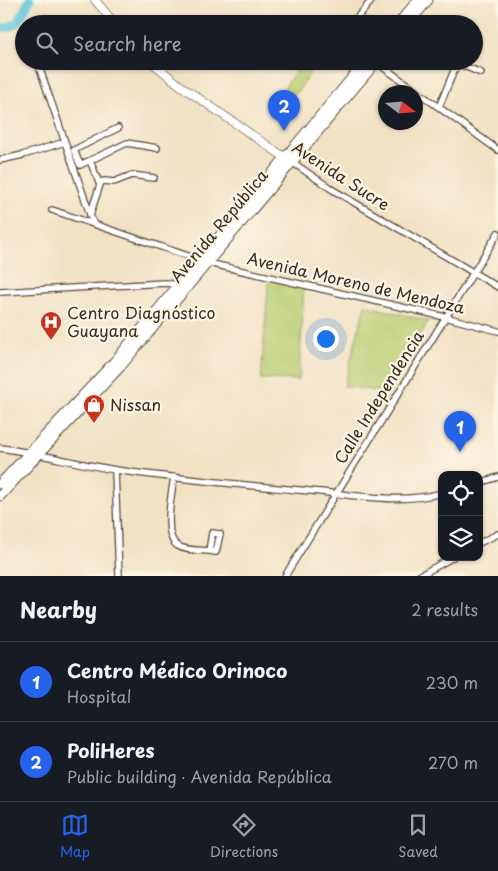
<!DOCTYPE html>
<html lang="en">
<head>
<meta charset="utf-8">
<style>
	:root { --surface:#171b24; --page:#242831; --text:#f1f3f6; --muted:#9ea1a6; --line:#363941; --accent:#2563eb }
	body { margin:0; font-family:"Playpen Sans",sans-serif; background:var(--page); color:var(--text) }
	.controls { position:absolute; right:15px; bottom:15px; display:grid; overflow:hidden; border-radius:10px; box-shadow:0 1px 4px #0004 }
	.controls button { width:45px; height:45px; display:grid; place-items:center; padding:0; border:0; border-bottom:1px solid var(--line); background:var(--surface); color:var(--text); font:25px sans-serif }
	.compass { position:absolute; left:378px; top:85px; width:45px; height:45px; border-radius:50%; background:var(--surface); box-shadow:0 1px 4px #0004; rotate:106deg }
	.you { position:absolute; left:325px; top:338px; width:18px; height:18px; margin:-12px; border:4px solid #fff; border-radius:50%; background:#1a73e8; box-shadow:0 0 0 8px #1a73e833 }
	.badge { display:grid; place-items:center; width:32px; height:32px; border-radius:50%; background:var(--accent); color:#fff; font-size:16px; font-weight:700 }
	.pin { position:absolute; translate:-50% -41px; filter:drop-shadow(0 1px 2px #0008) }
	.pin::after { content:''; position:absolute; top:26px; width:18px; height:15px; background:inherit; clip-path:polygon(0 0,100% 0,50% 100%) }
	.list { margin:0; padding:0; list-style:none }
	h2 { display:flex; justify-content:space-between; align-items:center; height:65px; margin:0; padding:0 20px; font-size:21px }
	h2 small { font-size:16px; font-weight:400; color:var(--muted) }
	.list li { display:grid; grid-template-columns:32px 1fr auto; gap:15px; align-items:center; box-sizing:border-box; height:80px; padding:0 20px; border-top:1px solid var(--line) }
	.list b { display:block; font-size:19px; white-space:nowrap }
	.list p { margin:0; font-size:16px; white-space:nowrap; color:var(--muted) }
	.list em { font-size:16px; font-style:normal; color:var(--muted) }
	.icon { flex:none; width:28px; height:28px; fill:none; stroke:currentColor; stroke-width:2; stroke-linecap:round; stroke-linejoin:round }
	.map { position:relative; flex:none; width:498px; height:576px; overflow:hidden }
	.search { position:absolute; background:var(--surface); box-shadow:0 1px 4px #0004; left:15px; right:15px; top:15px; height:55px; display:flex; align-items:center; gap:12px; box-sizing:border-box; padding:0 18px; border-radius:28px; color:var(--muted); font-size:19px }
	.sheet { height:225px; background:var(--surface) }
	nav { display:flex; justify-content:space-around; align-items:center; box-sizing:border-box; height:70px; border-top:1px solid var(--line); background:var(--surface); font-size:14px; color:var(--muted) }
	nav a { display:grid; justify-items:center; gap:2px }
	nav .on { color:var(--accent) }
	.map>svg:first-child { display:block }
	.green { fill:#b9ce71; stroke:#7a7c48 }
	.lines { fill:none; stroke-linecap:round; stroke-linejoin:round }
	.river { stroke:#5fc5dc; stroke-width:9 }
	.street-casing { stroke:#564637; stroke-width:8 }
	.secondary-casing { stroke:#564637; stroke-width:9 }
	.primary-casing { stroke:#564637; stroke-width:11 }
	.street { stroke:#fff; stroke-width:5.5 }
	.secondary { stroke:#fff; stroke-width:8 }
	.primary { stroke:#fff; stroke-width:9 }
	.labels { text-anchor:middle; stroke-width:4.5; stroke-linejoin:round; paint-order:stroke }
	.street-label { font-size:16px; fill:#3b2a1e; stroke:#fcf5e5 }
	.poi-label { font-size:16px; fill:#3b2a1e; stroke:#fcf5e5; text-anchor:start }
</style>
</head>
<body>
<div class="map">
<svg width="498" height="576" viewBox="0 0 498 576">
	<rect width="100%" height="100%" fill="#fcf5e5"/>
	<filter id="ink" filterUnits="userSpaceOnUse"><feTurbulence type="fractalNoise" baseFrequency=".02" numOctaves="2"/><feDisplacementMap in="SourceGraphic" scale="10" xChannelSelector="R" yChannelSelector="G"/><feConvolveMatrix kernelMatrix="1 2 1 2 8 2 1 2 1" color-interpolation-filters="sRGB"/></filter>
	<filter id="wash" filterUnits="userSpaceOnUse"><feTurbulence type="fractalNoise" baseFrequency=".0096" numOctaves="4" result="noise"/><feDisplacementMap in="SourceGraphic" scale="20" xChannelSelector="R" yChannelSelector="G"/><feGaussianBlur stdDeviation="1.12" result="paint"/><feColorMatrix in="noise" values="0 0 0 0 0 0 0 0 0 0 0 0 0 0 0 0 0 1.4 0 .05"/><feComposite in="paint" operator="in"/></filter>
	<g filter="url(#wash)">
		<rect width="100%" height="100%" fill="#f1e2c4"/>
		<!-- green -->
		<path class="green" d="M312 61C315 69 298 94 290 97L286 95 284 91 285 87 302 62Z
			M269 276 304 285 299 380 261 379Z
			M365 305 428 321 389 393 344 386Z"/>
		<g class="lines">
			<!-- river -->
			<path class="river" d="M0 28C21 28 20 15 30 0"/>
		</g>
	</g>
	<g filter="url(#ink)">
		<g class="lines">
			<!-- street casing -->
			<g class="street-casing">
				<path id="street" d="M352 24 372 0
					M37 61 93 223
					M376 62 498 150
					M457 63 481 73
					M439 107 458 61
					M118 128 74 150 80 165 127 143 157 148
					M0 160 23 155 65 142
					M90 161 100 185 90 215
					M292 162 333 190 498 287
					M99 183 104 181 114 182 132 175 154 178
					M52 210 200 260
					M208 263 445 317 498 331
					M0 292 165 283 172 284 180 289
					M0 448C39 453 77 464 116 470 184 480 253 486 321 492 361 496 402 504 442 493
					M115 470 119 576
					M174 477C172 492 162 537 178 546 186 551 200 550 209 551
					M479 483 498 477
					M212 533 220 534 216 552 209 551Z
					M479 543 498 534
					M285 576 498 233
					M419 576 453 557"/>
			</g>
			<!-- secondary casing -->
			<g class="secondary-casing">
				<path id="secondary" d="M95 0 115 24
					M150 61 181 86 290 161"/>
			</g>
			<!-- primary casing -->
			<g class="primary-casing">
				<path id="primary" d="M398 24 418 0
					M408 24 428 0
					M0 484 114 362 366 61
					M0 496 120 367 377 61"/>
			</g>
			<!-- street -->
			<use href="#street" class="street"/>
			<!-- secondary -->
			<use href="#secondary" class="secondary"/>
			<!-- primary -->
			<use href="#primary" class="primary"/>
		</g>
	</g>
	<!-- icons -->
	<defs>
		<g id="hospital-pin" transform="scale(1.125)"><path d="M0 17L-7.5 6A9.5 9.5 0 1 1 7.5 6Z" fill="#c8321e" stroke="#fcf5e5"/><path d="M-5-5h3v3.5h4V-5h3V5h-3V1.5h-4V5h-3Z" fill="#fff"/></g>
		<g id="shop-pin" transform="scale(1.125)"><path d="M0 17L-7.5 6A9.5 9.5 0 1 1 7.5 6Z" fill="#c8321e" stroke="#fcf5e5"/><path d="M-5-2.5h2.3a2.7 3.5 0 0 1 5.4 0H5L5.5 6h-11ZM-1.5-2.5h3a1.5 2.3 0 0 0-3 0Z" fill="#fff"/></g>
	</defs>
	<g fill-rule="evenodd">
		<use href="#hospital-pin" x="51" y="322"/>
		<use href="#shop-pin" x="94" y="405"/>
	</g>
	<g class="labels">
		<!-- street labels -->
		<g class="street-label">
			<text transform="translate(341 176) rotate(33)" y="6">Avenida Sucre</text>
			<text transform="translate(219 226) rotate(-50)" y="6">Avenida República</text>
			<text transform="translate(356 283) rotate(13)" y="6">Avenida Moreno de Mendoza</text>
			<text transform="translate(379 397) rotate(-58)" y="6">Calle Independencia</text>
		</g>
		<!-- poi labels -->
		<g class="poi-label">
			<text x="67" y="319">Centro Diagnóstico<tspan x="67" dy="18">Guayana</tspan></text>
			<text x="110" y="411">Nissan</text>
		</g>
	</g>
</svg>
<div class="controls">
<button><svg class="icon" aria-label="locate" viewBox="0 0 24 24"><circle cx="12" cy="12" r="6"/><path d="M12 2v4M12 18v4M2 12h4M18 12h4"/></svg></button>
<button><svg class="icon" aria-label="layers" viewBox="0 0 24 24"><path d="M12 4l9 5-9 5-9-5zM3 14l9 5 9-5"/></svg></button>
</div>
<svg class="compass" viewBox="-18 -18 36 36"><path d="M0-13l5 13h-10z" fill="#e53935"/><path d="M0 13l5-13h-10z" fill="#9ea1a6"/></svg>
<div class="you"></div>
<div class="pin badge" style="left:460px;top:452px">1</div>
<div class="pin badge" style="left:284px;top:131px">2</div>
<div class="search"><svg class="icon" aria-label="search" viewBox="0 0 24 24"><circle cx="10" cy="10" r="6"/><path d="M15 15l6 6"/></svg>Search here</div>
</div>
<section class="sheet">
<h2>Nearby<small>2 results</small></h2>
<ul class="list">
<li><span class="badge">1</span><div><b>Centro Médico Orinoco</b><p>Hospital</p></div><em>230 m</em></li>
<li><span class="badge">2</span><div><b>PoliHeres</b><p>Public building · Avenida República</p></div><em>270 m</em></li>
</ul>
</section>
<nav>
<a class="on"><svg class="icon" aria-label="map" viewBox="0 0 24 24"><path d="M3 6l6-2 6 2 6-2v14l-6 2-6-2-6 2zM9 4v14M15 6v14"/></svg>Map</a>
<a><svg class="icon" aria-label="directions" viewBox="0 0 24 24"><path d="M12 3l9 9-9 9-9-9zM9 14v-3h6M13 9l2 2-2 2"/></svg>Directions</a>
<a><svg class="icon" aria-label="saved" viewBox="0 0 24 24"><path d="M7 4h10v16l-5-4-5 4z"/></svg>Saved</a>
</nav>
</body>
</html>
